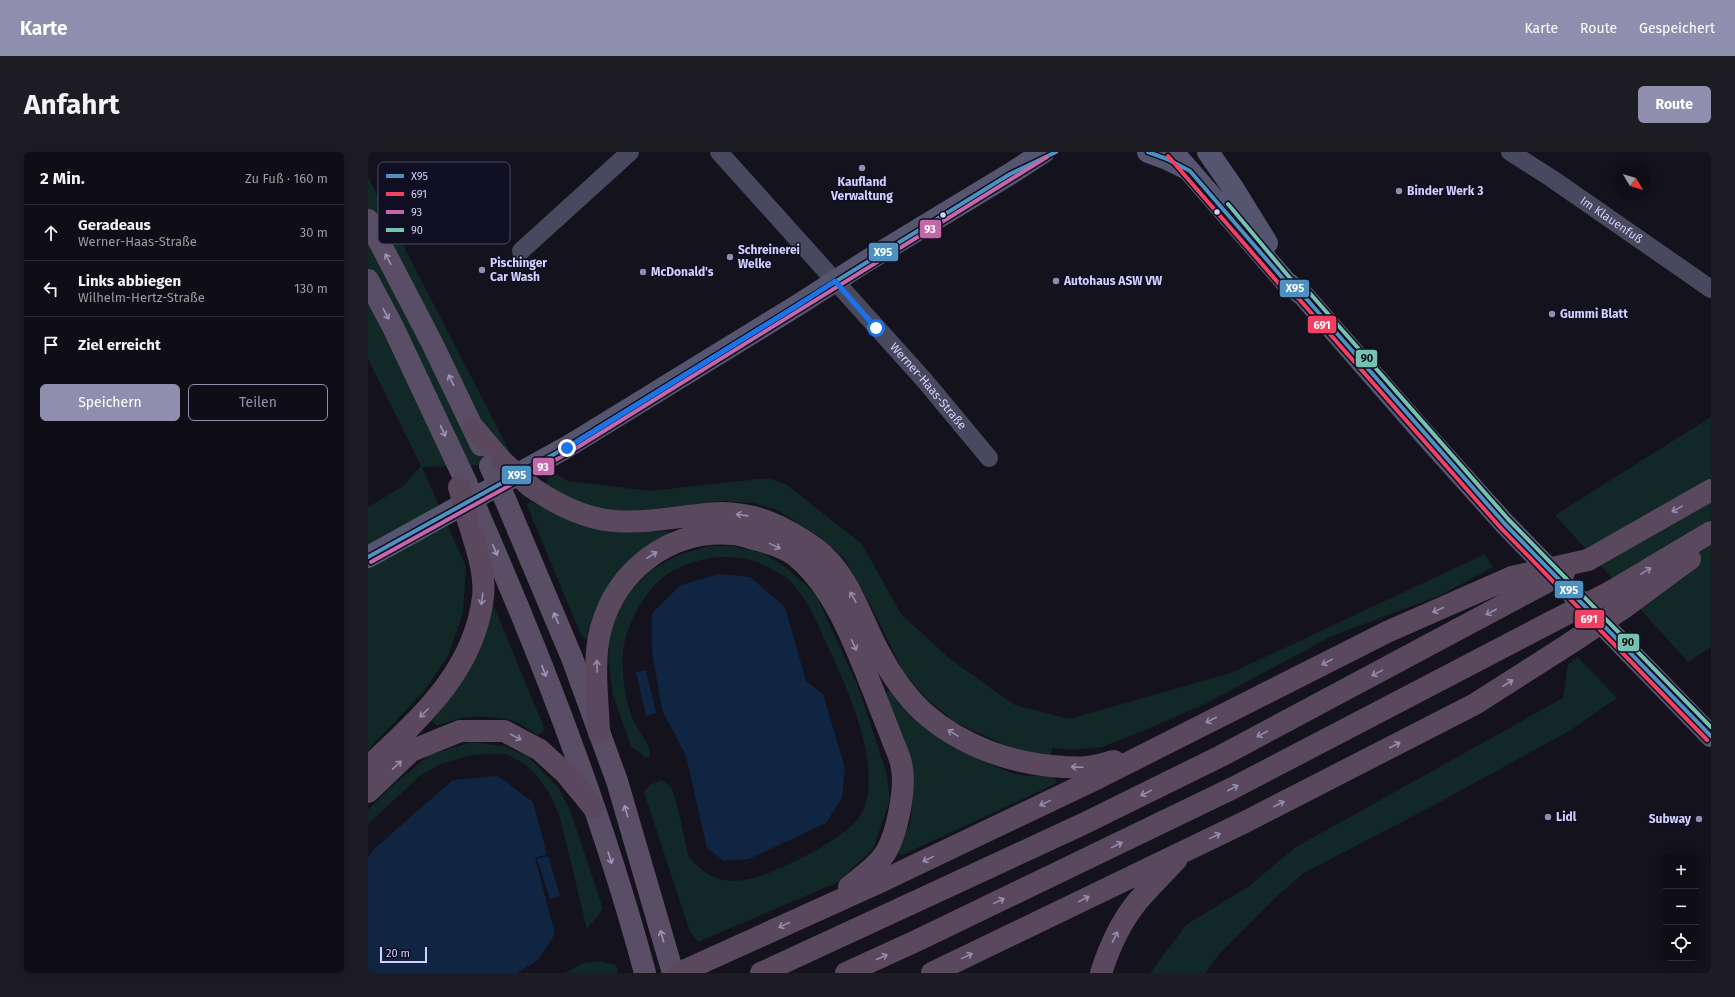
<!DOCTYPE html>
<html lang="de">
<head>
<meta charset="utf-8">
<style>
	:root { --surface:#0f0e16; --page:#1d1c23; --text:#f1f3f6; --muted:#9b9ca1; --line:#2f2e35; --accent:#908eaf }
	body { margin:0; font-family:"Fira Sans",sans-serif; background:var(--page); color:var(--text) }
	.controls { position:absolute; right:12px; bottom:12px; display:grid; overflow:hidden; border-radius:6px; box-shadow:0 2px 10px #0003 }
	.controls button { width:36px; height:36px; display:grid; place-items:center; padding:0; border:0; border-bottom:1px solid var(--line); background:var(--surface); color:var(--text); font:20px sans-serif }
	.compass { position:absolute; left:1247px; top:12px; width:36px; height:36px; border-radius:50%; background:var(--surface); box-shadow:0 2px 10px #0003; rotate:128deg }
	.scale { position:absolute; left:12px; bottom:10px; width:47px; box-sizing:border-box; padding-left:4px; border:2px solid #d2d0fe; border-top:0; font-size:11px; line-height:14px; white-space:nowrap; color:#d2d0fe; -webkit-text-stroke:3px #100e22; paint-order:stroke }
	.stop { position:absolute; width:12px; height:12px; margin:-9px; border:3px solid #1a73e8; border-radius:50%; background:#fff }
	.stop.end { background:#1a73e8; border-color:#fff; box-shadow:0 1px 4px #0008 }
	.list { margin:0; padding:0; list-style:none }
	h2 { display:flex; justify-content:space-between; align-items:center; height:52px; margin:0; padding:0 16px; font-size:17px }
	h2 small { font-size:13px; font-weight:400; color:var(--muted) }
	.list li { display:grid; grid-template-columns:26px 1fr auto; gap:12px; align-items:center; box-sizing:border-box; height:56px; padding:0 16px; border-top:1px solid var(--line) }
	.list b { display:block; font-size:15px; white-space:nowrap }
	.list p { margin:0; font-size:13px; white-space:nowrap; color:var(--muted) }
	.list em { font-size:13px; font-style:normal; color:var(--muted) }
	.actions { display:flex; gap:8px; padding:12px 16px }
	.actions a { flex:1; padding:9px 0; border:1px solid var(--accent); border-radius:6px; text-align:center; font-size:14px; color:var(--accent) }
	.actions .main { background:var(--accent); color:#fff }
	.icon { flex:none; width:22px; height:22px; fill:none; stroke:currentColor; stroke-width:2; stroke-linecap:round; stroke-linejoin:round }
	.map { position:relative; flex:none; width:1343px; height:821px; overflow:hidden; border-radius:6px }
	header { display:flex; align-items:center; gap:24px; box-sizing:border-box; height:56px; padding:0 20px; background:var(--accent); color:#fff }
	header strong { font-size:19px }
	nav { display:flex; gap:22px; margin-inline-start:auto; font-size:14px }
	.intro { display:flex; align-items:center; justify-content:space-between; box-sizing:border-box; height:96px; padding:0 24px }
	h1 { margin:0; font-size:28px }
	.button { padding:10px 18px; border-radius:6px; background:var(--accent); color:#fff; font-size:14px; font-weight:700 }
	main { display:flex; gap:24px; padding:0 24px }
	aside { flex:1; background:var(--surface); border-radius:6px; box-shadow:0 2px 10px #0003 }
	.map>svg:first-child { display:block }
	.green { fill:#112827 }
	.water { fill:#0f2542 }
	.lines { fill:none; stroke-linecap:round; stroke-linejoin:round }
	.minor { stroke:#48485e; stroke-width:18 }
	.secondary { stroke:#555570; stroke-width:22 }
	.trunk { stroke:#5a4e67; stroke-width:22 }
	.motorway { stroke:#5a485f; stroke-width:22 }
	.trunk-bridge { stroke:#5a4e67; stroke-width:22 }
	.motorway-bridge { stroke:#5a485f; stroke-width:22 }
	.bus-1-casing { stroke:#100e22; stroke-width:7 }
	.bus-2-casing { stroke:#100e22; stroke-width:7 }
	.bus-3-casing { stroke:#100e22; stroke-width:7 }
	.bus-4-casing { stroke:#100e22; stroke-width:7 }
	.bus-1 { stroke:#4d91c2; stroke-width:4 }
	.bus-2 { stroke:#f24062; stroke-width:4 }
	.bus-3 { stroke:#c467a9; stroke-width:4 }
	.bus-4 { stroke:#76c2b1; stroke-width:4 }
	.oneway { stroke:#9c96ba }
	.oneway2 { stroke:#968cae }
	.route { stroke:#1a73e8; stroke-width:5 }
	.poi-dot { fill:#908eaf; stroke:#100e22; stroke-width:1.5 }
	.bus-dot { fill:#d2d0fe; stroke:#100e22; stroke-width:1.5 }
	.labels { text-anchor:middle; stroke-width:3; stroke-linejoin:round; paint-order:stroke }
	.poi-label { font-size:12px; font-weight:bold; fill:#d2d0fe; stroke:#100e22; text-anchor:start }
	.street-label { font-size:12px; fill:#d2d0fe; stroke:#100e22 }
	.key { fill:#100e22; stroke:#4a4864; stroke-width:1 }
	.key-label { font-size:11px; fill:#d2d0fe }
	.line-badge { stroke:#100e22; stroke-width:1.5 }
	.badge-label { font-size:11px; text-anchor:middle; font-weight:bold; fill:#fff }
	.pale-badge-label { font-size:11px; text-anchor:middle; font-weight:bold; fill:#111 }
</style>
</head>
<body>
<header>
<strong>Karte</strong>
<nav><a>Karte</a><a>Route</a><a>Gespeichert</a></nav>
</header>
<div class="intro"><h1>Anfahrt</h1><a class="button">Route</a></div>
<main>
<aside>
<h2>2 Min.<small>Zu Fuß · 160 m</small></h2>
<ul class="list">
<li><svg class="icon" aria-label="ahead" viewBox="0 0 24 24"><path d="M12 20V5M6 11l6-6 6 6"/></svg><div><b>Geradeaus</b><p>Werner-Haas-Straße</p></div><em>30 m</em></li>
<li><svg class="icon" aria-label="left" viewBox="0 0 24 24"><path d="M17 20v-9H6M10 6l-5 5 5 5"/></svg><div><b>Links abbiegen</b><p>Wilhelm-Hertz-Straße</p></div><em>130 m</em></li>
<li><svg class="icon" aria-label="arrive" viewBox="0 0 24 24"><path d="M6 21V4h12l-3 4 3 4H6"/></svg><div><b>Ziel erreicht</b></div></li>
</ul>
<div class="actions"><a class="main">Speichern</a><a>Teilen</a></div>
</aside>
<div class="map">
<svg width="1343" height="821" viewBox="0 0 1343 821">
	<rect width="100%" height="100%" fill="#14121d"/>
	<!-- green -->
	<path class="green" d="M0 25 148 312 54 315 98 415 95 461 80 504 57 538 0 598V355L34 335 53 314 0 207Z
		M1343 265V495L1320 510 1187 363Z
		M185 320 200 329 282 339 401 326 419 333 494 392 533 462 582 507 647 553 701 567 863 521 1117 402 1125 415 1071 444 964 484 837 552 765 583 734 595 704 598 684 596 683 604 663 601 639 594 587 570 559 547 536 521 502 452 476 406 449 383 409 358 385 351 353 349 298 358 244 360 214 352 175 335Z
		M162 349 207 371 256 380 299 379 301 380C290 390 276 396 265 405 242 425 230 451 220 479V485L217 487 213 483 159 353Z
		M341 394H364L395 401 420 417 448 443 491 537 519 623 522 648 505 697 470 730 330 790 322 780 276 640 282 633 294 628C296 630 299 631 301 633 309 644 314 678 318 692 319 696 319 701 321 705 324 710 335 719 340 722 369 739 405 720 431 707 449 699 489 676 496 657 513 610 480 537 460 495 449 471 440 446 420 427 416 423 410 421 405 418 398 414 390 410 382 408 354 400 312 409 291 429 275 444 264 464 258 484 251 507 256 549 266 570 271 580 283 593 282 605H277L263 594 245 543 240 507 243 474 254 448 282 419 310 403Z
		M122 445 177 578 169 583C162 578 153 572 145 569 117 562 95 563 69 574L64 569 84 543Z
		M1210 505 1249 546 1201 579 1070 651 936 721 909 744 851 802 837 821H782L818 773 881 734 928 695 1195 546 1200 512Z
		M522 538C550 575 578 595 622 612 630 615 639 620 648 622 659 625 673 623 685 624L689 631 532 704 530 698 542 671 546 631 543 608 517 541Z
		M104 590 136 594 161 605 190 635 202 658 235 757 219 777 191 662 181 641 172 628 156 611 137 602H118L103 603 73 612 53 623 0 672V658L23 635 61 603Z
		M231 809 248 813 250 821H197L215 811Z"/>
	<!-- water -->
	<path class="water" d="M351 422 382 425 417 455 438 529 455 542 477 616 474 646 458 671 381 707 356 709 339 696 318 604 294 558 284 500V461L313 433Z
		M278 518 288 561 278 564 268 520Z
		M130 624 165 650 179 702 167 706 187 782 170 808 149 821H0V705L7 696 85 628Z
		M180 704 192 744 182 747 169 707Z"/>
	<g class="lines">
		<!-- minor -->
		<g class="minor">
			<path id="s1" d="M351 0 557 229 621 306"/>
			<path id="s2" d="M1142 0 1183 26 1343 137"/>
			<path d="M153 99 262 0"/>
		</g>
		<!-- secondary -->
		<path class="secondary" d="M780 0 799 7 817 16
			M805 0 918 130 935 143 1058 284 1136 371 1343 584
			M840 0 865 36 899 91
			M0 405 199 295 430 153 497 110 642 22 676 0"/>
		<!-- trunk -->
		<path class="trunk" d="M0 68 64 191 113 293
			M0 128 25 175 98 330
			M137 347 204 506 249 629 305 821
			M111 363C176 511 235 664 277 821"/>
		<!-- motorway -->
		<path class="motorway" d="M106 276 134 309
			M163 335C188 352 216 367 247 369 272 371 297 367 321 364 332 363 343 361 353 361 389 361 418 375 447 396 481 421 492 465 511 500 522 521 538 544 555 560 593 594 646 613 697 615 704 615 712 616 718 615 728 614 737 611 746 609
			M1220 408 1343 338
			M1244 439 1343 380
			M1257 455 1322 407
			M231 581C230 547 224 509 233 476 249 418 302 377 364 382 371 382 378 385 385 387 399 390 421 397 431 407 464 436 483 483 499 523 507 543 515 564 523 584 526 593 531 602 533 611 539 634 529 684 516 703 507 716 493 725 481 735
			M0 615C51 567 106 520 115 445 118 420 107 392 100 368
			M0 640 43 599 92 579H136L172 598 198 622 226 656
			M311 821 512 730 730 626 1019 480 1144 425
			M393 821 715 672 853 604 1158 441
			M478 821 548 789 865 636 1183 470
			M564 821 877 670 1107 552 1201 492
			M733 821C741 796 752 771 769 750 782 735 796 721 809 707"/>
		<!-- trunk-bridge -->
		<path class="trunk-bridge" d="M122 314 137 347
			M98 330 111 363"/>
		<!-- motorway-bridge -->
		<path class="motorway-bridge" d="M134 309 163 335
			M91 335 100 368
			M1144 425 1220 408
			M1158 441 1196 421
			M1183 470 1244 439
			M1201 492 1257 455"/>
		<!-- bus-1 casing -->
		<g class="bus-1-casing">
			<path id="bus-1" d="M780 0 799 7 822 19 918 130 935 143 1136 371 1343 584
				M0 405 199 295 642 22 688 0"/>
		</g>
		<!-- bus-2 casing -->
		<g class="bus-2-casing">
			<path id="bus-2" d="M800 4 913 134 931 147 1132 375 1339 588"/>
		</g>
		<!-- bus-3 casing -->
		<g class="bus-3-casing">
			<path id="bus-3" d="M3 410 202 300 679 5"/>
		</g>
		<!-- bus-4 casing -->
		<g class="bus-4-casing">
			<path id="bus-4" d="M860 52 922 126 940 139 1140 367 1343 575"/>
		</g>
		<!-- bus-1 -->
		<use href="#bus-1" class="bus-1"/>
		<!-- bus-2 -->
		<use href="#bus-2" class="bus-2"/>
		<!-- bus-3 -->
		<use href="#bus-3" class="bus-3"/>
		<!-- bus-4 -->
		<use href="#bus-4" class="bus-4"/>
	</g>
	<!-- one-way arrows -->
	<defs><path id="oneway-shaft" d="M-6 0H5M1.5-3L5.5 0L1.5 3" fill="none" stroke-width="1.6" stroke-linecap="round" stroke-linejoin="round"/></defs>
	<g class="oneway">
		<use href="#oneway-shaft" transform="translate(20 107) rotate(-118)"/>
		<use href="#oneway-shaft" transform="translate(18 162) rotate(62)"/>
		<use href="#oneway-shaft" transform="translate(83 228) rotate(-116)"/>
		<use href="#oneway-shaft" transform="translate(75 279) rotate(65)"/>
		<use href="#oneway-shaft" transform="translate(127 398) rotate(67)"/>
		<use href="#oneway-shaft" transform="translate(188 466) rotate(-113)"/>
		<use href="#oneway-shaft" transform="translate(176 519) rotate(69)"/>
		<use href="#oneway-shaft" transform="translate(258 659) rotate(-106)"/>
		<use href="#oneway-shaft" transform="translate(242 706) rotate(72)"/>
		<use href="#oneway-shaft" transform="translate(294 784) rotate(-106)"/>
	</g>
	<g class="oneway2">
		<use href="#oneway-shaft" transform="translate(1309 357) rotate(151)"/>
		<use href="#oneway-shaft" transform="translate(374 363) rotate(-172)"/>
		<use href="#oneway-shaft" transform="translate(407 394) rotate(26)"/>
		<use href="#oneway-shaft" transform="translate(284 403) rotate(-33)"/>
		<use href="#oneway-shaft" transform="translate(1278 419) rotate(-31)"/>
		<use href="#oneway-shaft" transform="translate(485 445) rotate(-119)"/>
		<use href="#oneway-shaft" transform="translate(114 447) rotate(98)"/>
		<use href="#oneway-shaft" transform="translate(1070 458) rotate(156)"/>
		<use href="#oneway-shaft" transform="translate(1123 460) rotate(152)"/>
		<use href="#oneway-shaft" transform="translate(486 493) rotate(64)"/>
		<use href="#oneway-shaft" transform="translate(959 510) rotate(153)"/>
		<use href="#oneway-shaft" transform="translate(229 514) rotate(-92)"/>
		<use href="#oneway-shaft" transform="translate(1009 521) rotate(152)"/>
		<use href="#oneway-shaft" transform="translate(1140 531) rotate(-33)"/>
		<use href="#oneway-shaft" transform="translate(56 561) rotate(135)"/>
		<use href="#oneway-shaft" transform="translate(843 568) rotate(153)"/>
		<use href="#oneway-shaft" transform="translate(585 581) rotate(-148)"/>
		<use href="#oneway-shaft" transform="translate(894 582) rotate(152)"/>
		<use href="#oneway-shaft" transform="translate(148 585) rotate(28)"/>
		<use href="#oneway-shaft" transform="translate(1027 593) rotate(-27)"/>
		<use href="#oneway-shaft" transform="translate(29 613) rotate(-43)"/>
		<use href="#oneway-shaft" transform="translate(709 615) rotate(-178)"/>
		<use href="#oneway-shaft" transform="translate(865 636) rotate(-27)"/>
		<use href="#oneway-shaft" transform="translate(778 641) rotate(154)"/>
		<use href="#oneway-shaft" transform="translate(677 651) rotate(154)"/>
		<use href="#oneway-shaft" transform="translate(911 652) rotate(-27)"/>
		<use href="#oneway-shaft" transform="translate(847 684) rotate(-26)"/>
		<use href="#oneway-shaft" transform="translate(749 693) rotate(-26)"/>
		<use href="#oneway-shaft" transform="translate(560 707) rotate(154)"/>
		<use href="#oneway-shaft" transform="translate(716 747) rotate(-26)"/>
		<use href="#oneway-shaft" transform="translate(631 749) rotate(-26)"/>
		<use href="#oneway-shaft" transform="translate(416 773) rotate(155)"/>
		<use href="#oneway-shaft" transform="translate(747 785) rotate(-64)"/>
		<use href="#oneway-shaft" transform="translate(599 804) rotate(-26)"/>
		<use href="#oneway-shaft" transform="translate(514 805) rotate(-24)"/>
	</g>
	<g class="lines">
		<!-- route -->
		<path class="route" d="M199 296 430 153 467 129 508 176"/>
	</g>
	<!-- markers -->
	<g class="poi-dot">
		<circle cx="494" cy="16" r="4"/>
		<circle cx="1031" cy="39" r="4"/>
		<circle cx="362" cy="105" r="4"/>
		<circle cx="114" cy="118" r="4"/>
		<circle cx="275" cy="120" r="4"/>
		<circle cx="688" cy="129" r="4"/>
		<circle cx="1184" cy="162" r="4"/>
		<circle cx="1180" cy="665" r="4"/>
		<circle cx="1331" cy="667" r="4"/>
	</g>
	<g class="bus-dot">
		<circle cx="849" cy="60" r="3.5"/>
		<circle cx="575" cy="63" r="3.5"/>
	</g>
	<g class="labels">
		<!-- poi labels -->
		<g class="poi-label">
			<text x="494" y="34" text-anchor="middle">Kaufland<tspan x="494" dy="14">Verwaltung</tspan></text>
			<text x="1039" y="43">Binder Werk 3</text>
			<text x="370" y="102">Schreinerei<tspan x="370" dy="14">Welke</tspan></text>
			<text x="122" y="115">Pischinger<tspan x="122" dy="14">Car Wash</tspan></text>
			<text x="283" y="124">McDonald's</text>
			<text x="696" y="133">Autohaus ASW VW</text>
			<text x="1192" y="166">Gummi Blatt</text>
			<text x="1188" y="669">Lidl</text>
			<text x="1323" y="671" text-anchor="end">Subway</text>
		</g>
		<!-- street labels -->
		<g class="street-label">
			<text dy="4" stroke="none"><textPath href="#s2" startOffset="122">Im Klauenfuß</textPath></text>
			<text dy="4" stroke="none"><textPath href="#s1" startOffset="314">Werner-Haas-Straße</textPath></text>
		</g>
	</g>
	<!-- legend -->
	<rect x="10" y="10" width="132" height="82" rx="6" class="key"/>
	<rect x="18" y="22" width="18" height="4" fill="#4d91c2"/>
	<rect x="18" y="40" width="18" height="4" fill="#f24062"/>
	<rect x="18" y="58" width="18" height="4" fill="#c467a9"/>
	<rect x="18" y="76" width="18" height="4" fill="#76c2b1"/>
	<g class="key-label">
		<text x="43" y="28">X95</text>
		<text x="43" y="46">691</text>
		<text x="43" y="64">93</text>
		<text x="43" y="82">90</text>
	</g>
	<g class="line-badge">
		<rect x="551" y="67" width="23" height="20" rx="4" fill="#c467a9"/>
		<rect x="500" y="90" width="31" height="20" rx="4" fill="#4d91c2"/>
		<rect x="911" y="127" width="31" height="19" rx="4" fill="#4d91c2"/>
		<rect x="939" y="163" width="30" height="19" rx="4" fill="#f24062"/>
		<rect x="987" y="197" width="23" height="19" rx="4" fill="#76c2b1"/>
		<rect x="164" y="305" width="23" height="19" rx="4" fill="#c467a9"/>
		<rect x="133" y="313" width="31" height="20" rx="4" fill="#4d91c2"/>
		<rect x="1186" y="428" width="30" height="19" rx="4" fill="#4d91c2"/>
		<rect x="1206" y="457" width="31" height="20" rx="4" fill="#f24062"/>
		<rect x="1249" y="481" width="23" height="19" rx="4" fill="#76c2b1"/>
	</g>
	<g class="badge-label">
		<text x="562" y="81">93</text>
		<text x="515" y="104">X95</text>
		<text x="927" y="140">X95</text>
		<text x="954" y="177">691</text>
		<text x="175" y="319">93</text>
		<text x="149" y="327">X95</text>
		<text x="1201" y="442">X95</text>
		<text x="1221" y="471">691</text>
	</g>
	<g class="pale-badge-label">
		<text x="999" y="210">90</text>
		<text x="1260" y="494">90</text>
	</g>
</svg>
<div class="controls">
<button>+</button>
<button>−</button>
<button><svg class="icon" aria-label="locate" viewBox="0 0 24 24"><circle cx="12" cy="12" r="6"/><path d="M12 2v4M12 18v4M2 12h4M18 12h4"/></svg></button>
</div>
<svg class="compass" viewBox="-18 -18 36 36"><path d="M0-13l5 13h-10z" fill="#e53935"/><path d="M0 13l5-13h-10z" fill="#9b9ca1"/></svg>
<div class="scale">20 m</div>
<div class="stop" style="left:508px;top:176px"></div>
<div class="stop end" style="left:199px;top:296px"></div>
</div>
</main>
</body>
</html>
